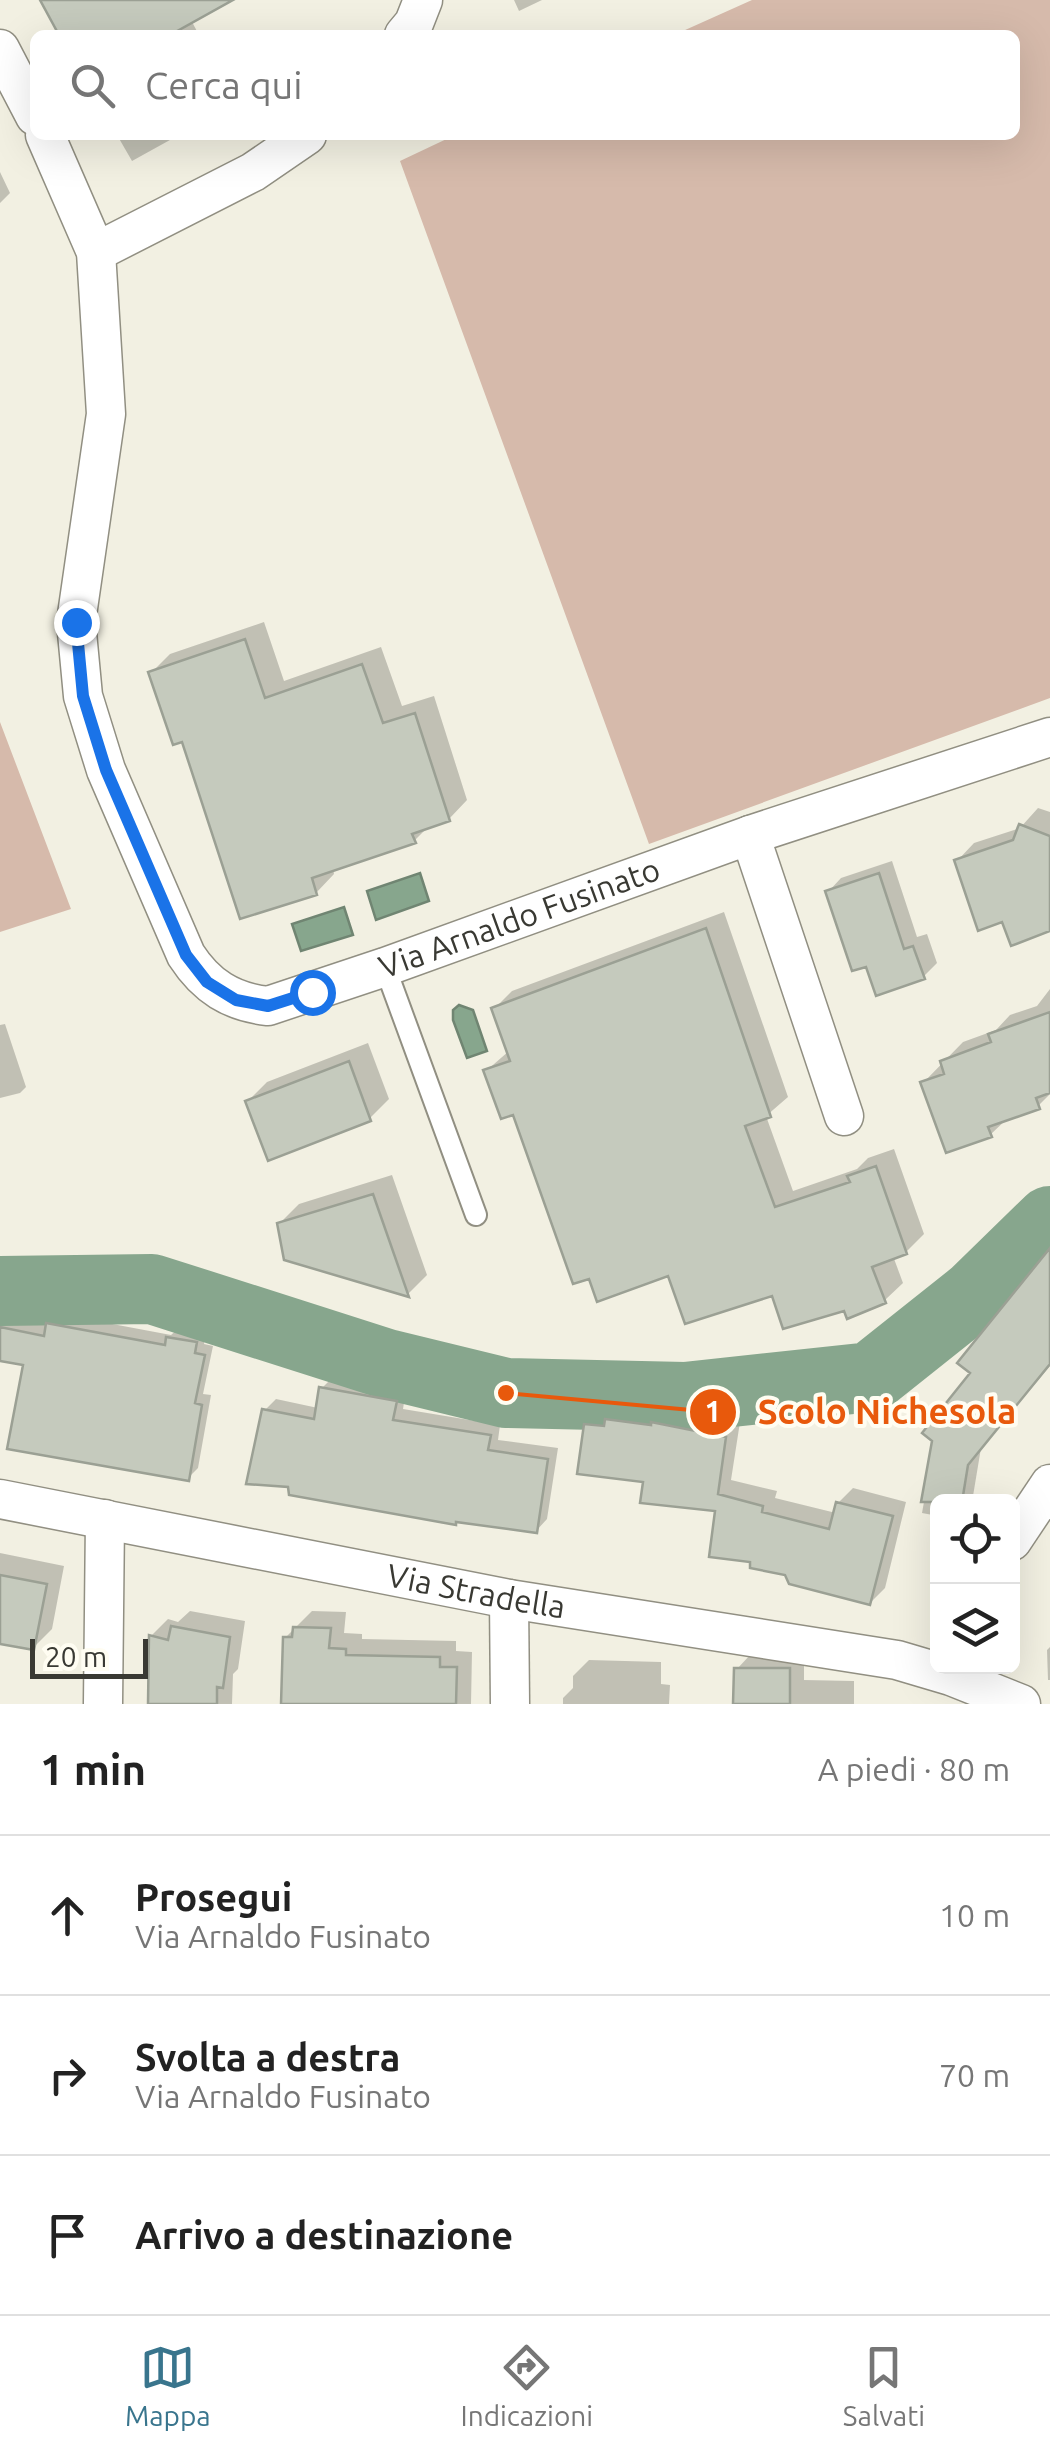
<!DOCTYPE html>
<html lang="it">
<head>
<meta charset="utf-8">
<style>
	:root { --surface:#fff; --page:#f2f2f2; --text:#222; --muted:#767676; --line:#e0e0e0; --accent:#39758d }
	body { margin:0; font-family:Ubuntu,sans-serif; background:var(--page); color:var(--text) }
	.controls { position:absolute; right:30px; bottom:30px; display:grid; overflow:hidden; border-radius:15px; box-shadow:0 10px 40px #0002 }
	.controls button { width:90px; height:90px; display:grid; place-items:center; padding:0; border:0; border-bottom:2px solid var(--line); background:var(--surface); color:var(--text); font:50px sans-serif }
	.scale { position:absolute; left:30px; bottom:25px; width:118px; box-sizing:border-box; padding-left:10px; border:5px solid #393933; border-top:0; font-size:28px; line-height:35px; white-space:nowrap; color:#393933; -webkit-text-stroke:8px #fffdf2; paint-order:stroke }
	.stop { position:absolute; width:30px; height:30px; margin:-22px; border:8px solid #1a73e8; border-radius:50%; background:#fff }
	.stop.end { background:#1a73e8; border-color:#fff; box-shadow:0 2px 10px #0008 }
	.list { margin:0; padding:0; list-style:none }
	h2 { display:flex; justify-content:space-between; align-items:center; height:130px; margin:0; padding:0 40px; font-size:42px }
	h2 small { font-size:32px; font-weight:400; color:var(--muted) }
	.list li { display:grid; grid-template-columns:65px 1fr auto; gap:30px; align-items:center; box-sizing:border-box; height:160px; padding:0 40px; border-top:2px solid var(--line) }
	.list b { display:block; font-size:38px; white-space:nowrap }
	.list p { margin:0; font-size:32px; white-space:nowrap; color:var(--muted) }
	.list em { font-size:32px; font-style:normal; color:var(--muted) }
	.icon { flex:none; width:55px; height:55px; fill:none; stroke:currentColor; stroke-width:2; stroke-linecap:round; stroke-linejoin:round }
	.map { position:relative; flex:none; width:1050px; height:1704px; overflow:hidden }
	.search { position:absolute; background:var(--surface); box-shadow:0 10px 40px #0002; left:30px; right:30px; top:30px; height:110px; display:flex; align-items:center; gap:25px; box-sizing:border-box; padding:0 35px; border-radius:15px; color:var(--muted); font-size:38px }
	.sheet { height:610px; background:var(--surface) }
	nav { display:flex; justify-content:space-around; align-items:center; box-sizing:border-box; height:140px; border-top:2px solid var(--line); background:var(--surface); font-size:28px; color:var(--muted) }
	nav a { display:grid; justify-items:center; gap:5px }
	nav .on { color:var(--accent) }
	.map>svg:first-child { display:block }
	.green { fill:#d6baab }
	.water { fill:#87a68d; stroke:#708572; stroke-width:2.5 }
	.shadow { fill:#0003 }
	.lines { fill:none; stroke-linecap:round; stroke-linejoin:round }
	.river { stroke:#87a68d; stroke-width:70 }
	.building { fill:#c5cabd; stroke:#9ba094; stroke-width:2.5 }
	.lane-casing { stroke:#918f82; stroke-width:24 }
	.street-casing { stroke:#918f82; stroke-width:41 }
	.lane { stroke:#fff; stroke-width:20 }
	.street { stroke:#fff; stroke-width:38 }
	.route { stroke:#1a73e8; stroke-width:12 }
	.labels { text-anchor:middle; stroke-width:8; stroke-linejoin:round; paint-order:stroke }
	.street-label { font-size:32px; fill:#393933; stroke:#fffdf2 }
	.leader { fill:none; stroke:#e8590c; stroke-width:4 }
	.callout-dot { fill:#e8590c; stroke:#fffdf2; stroke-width:4 }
	.mark-label { font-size:30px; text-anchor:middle; font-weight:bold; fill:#fff }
	.callout-label { font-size:35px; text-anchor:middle; font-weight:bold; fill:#e8590c; stroke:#fffdf2; stroke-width:8; stroke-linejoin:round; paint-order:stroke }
</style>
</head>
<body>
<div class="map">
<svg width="1050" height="1704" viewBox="0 0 1050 1704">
	<rect width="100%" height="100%" fill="#f2f0e2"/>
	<!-- green -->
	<path class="green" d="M752 0H1050V698L649 844 400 161 455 135H1015V35H674Z
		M0 722 71 909 0 932Z"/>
	<!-- water -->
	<path class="water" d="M420 873 429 901 376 920 367 891Z
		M344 907 353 935 301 951 292 924Z
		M459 1005 473 1010 487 1051 467 1058 453 1020V1010Z"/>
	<!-- shadow -->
	<path class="shadow" d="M42 0H227L191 20 199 35H62Z
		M514 0H542L519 11Z
		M117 135H179L132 161Z
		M0 172 10 193 0 203Z
		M264 622 284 681 381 647 402 706 434 696 467 800 449 819 429 826 414 841 333 868 334 874 316 893 184 738 151 673 170 654Z
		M1038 808 1050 812V928L1003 919 957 861 974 843 1020 828Z
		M892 861 917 937 927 934 937 963 923 977 867 964 828 892 841 878Z
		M724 912 788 1097 766 1116 793 1191 857 1169 868 1158 894 1149 924 1234 906 1252 893 1256 903 1283 885 1300 846 1308 670 1272 514 1111 486 1071 509 1051 494 1009 512 991Z
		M1050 989V1094L1038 1106 1009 1117 990 1135 923 1083 963 1042 996 1030 1010 1015 1037 1006Z
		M5 1024 26 1087 20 1093 0 1098V1025Z
		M368 1043 389 1099 369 1119 248 1101 267 1082Z
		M392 1175 427 1275 408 1294 286 1258 279 1224 299 1204Z
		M1050 1252V1366L981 1448 972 1502H938V1516L922 1513 935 1440Z
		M59 1314 171 1335 179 1328 206 1333 204 1344 213 1346 203 1394 211 1395 198 1468 188 1478 26 1363 0 1358 2 1317 47 1325Z
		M333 1377 406 1390 403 1409 500 1425 498 1440 558 1448 547 1519 536 1531 264 1411 276 1399 318 1408 322 1388Z
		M622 1405 666 1411 668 1409 740 1422 731 1480 777 1491 775 1498 836 1513 838 1503 853 1488 906 1502 885 1588 870 1603 787 1573 718 1508 646 1480 586 1425 601 1410 615 1412Z
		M0 1553 64 1566 52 1629 33 1648 0 1642Z
		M190 1611 245 1621 238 1669 233 1674 232 1704H151V1636L168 1619 178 1622Z
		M312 1611 346 1612 344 1633 362 1634V1639L456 1641V1651L472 1652 471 1704H282L285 1638Z
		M1050 1647V1680H1048L1047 1650Z
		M751 1654H804V1680L854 1681V1704H736V1670Z
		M589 1660 661 1662V1684L670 1685 669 1704H563V1698L573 1688V1676Z"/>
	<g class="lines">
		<!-- river -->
		<path class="river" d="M0 1291 152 1289 387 1364 506 1393 685 1397 871 1377 974 1295 1050 1221"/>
	</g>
	<!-- building -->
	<path class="building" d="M40 0H233L170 35H59Z
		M245 639 265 698 362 664 383 723 415 713 450 821 412 834 416 843 312 878 317 895 240 919 182 742 173 745 148 672Z
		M1019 824 1050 836V931L1011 946 1002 922 978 931 954 860 1013 840Z
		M879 873 904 949 913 946 925 979 876 996 866 967 852 971 825 891Z
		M706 928 771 1117 745 1126 775 1207 850 1182 847 1176 876 1166 907 1254 872 1267 886 1303 847 1319 844 1311 783 1329 772 1296 685 1324 668 1276 597 1302 589 1279 573 1284 513 1115 501 1119 483 1070 510 1061 491 1008Z
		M1050 1012V1093L1036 1098 1040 1109 988 1127 992 1137 946 1153 920 1082 944 1074 940 1061 991 1042 988 1034Z
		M349 1061 371 1121 268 1161 245 1101Z
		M373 1194 409 1297 284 1260 277 1223Z
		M1050 1248V1364L968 1465 962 1502H921L932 1441 922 1433 970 1373 957 1363Z
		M46 1323 165 1345 166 1337 197 1342 195 1353 205 1355 195 1403 202 1405 189 1481 7 1449 23 1365 0 1361V1327L44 1336Z
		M319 1387 397 1401 393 1420 491 1435 488 1450 548 1459 537 1533 456 1522V1525L289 1495 288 1487 246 1484 262 1409 314 1419Z
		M605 1419 651 1425V1422L726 1437 718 1494 763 1506 762 1512 829 1529 836 1502 893 1516 870 1605 789 1584 785 1575 750 1568V1562L709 1557 715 1511 640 1503 643 1482 577 1474 584 1424 604 1426Z
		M0 1575 47 1584 34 1650 0 1644Z
		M171 1626 230 1637 223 1688 217 1687V1704H148L149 1635 168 1640Z
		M293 1627 331 1628 329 1648 346 1649V1655L440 1657V1667H457L456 1704H281L283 1637H292Z
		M734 1668H790V1704H733Z"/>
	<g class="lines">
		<!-- lane casing -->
		<g class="lane-casing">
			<path id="lane" d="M385 967 476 1215"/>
		</g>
		<!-- street casing -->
		<g class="street-casing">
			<g id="street">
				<path d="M404 35 414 23 423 0"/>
				<path d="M0 49 35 116"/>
				<path id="s1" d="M45 135 96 252 106 414 76 622 83 696 106 770 186 955C206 986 231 1002 268 1006L385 967 750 835 1050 737"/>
				<path d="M96 252 253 172 307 135"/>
				<path d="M750 835 844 1116"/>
				<path id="s2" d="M0 1499 509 1599 897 1660 951 1676 1021 1704"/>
				<path d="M1012 1541 1050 1484"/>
				<path d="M509 1599 510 1704"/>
				<path d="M103 1704 105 1519"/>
			</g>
		</g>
		<!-- lane -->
		<use href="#lane" class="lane"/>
		<!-- street -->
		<use href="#street" class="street"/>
	</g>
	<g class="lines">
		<!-- route -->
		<path class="route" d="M76 622 83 696 106 770 186 955 207 982 236 1000 268 1006 312 992"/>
	</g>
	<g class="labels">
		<!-- street labels -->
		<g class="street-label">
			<text dy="11" stroke="none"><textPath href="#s1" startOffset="1220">Via Arnaldo Fusinato</textPath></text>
			<text dy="11" stroke="none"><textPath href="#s2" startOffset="485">Via Stradella</textPath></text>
		</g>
	</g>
	<!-- callouts -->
	<path class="leader" d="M506 1393L713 1412"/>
	<g class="callout-dot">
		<circle cx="506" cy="1393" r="10"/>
		<circle cx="713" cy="1412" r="25"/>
	</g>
	<g class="mark-label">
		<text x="713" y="1422">1</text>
	</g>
	<g class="callout-label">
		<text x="887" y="1424">Scolo Nichesola</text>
	</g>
</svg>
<div class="controls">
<button><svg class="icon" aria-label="locate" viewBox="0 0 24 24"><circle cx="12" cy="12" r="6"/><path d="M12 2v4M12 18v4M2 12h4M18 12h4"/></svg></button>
<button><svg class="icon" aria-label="layers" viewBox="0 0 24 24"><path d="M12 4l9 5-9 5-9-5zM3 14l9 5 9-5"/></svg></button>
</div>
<div class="scale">20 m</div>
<div class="stop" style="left:312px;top:992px"></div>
<div class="stop end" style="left:76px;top:622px"></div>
<div class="search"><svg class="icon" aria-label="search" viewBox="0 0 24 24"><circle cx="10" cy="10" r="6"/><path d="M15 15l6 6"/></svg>Cerca qui</div>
</div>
<section class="sheet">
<h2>1 min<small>A piedi · 80 m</small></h2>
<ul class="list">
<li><svg class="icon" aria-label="ahead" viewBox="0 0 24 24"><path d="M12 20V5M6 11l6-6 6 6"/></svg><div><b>Prosegui</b><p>Via Arnaldo Fusinato</p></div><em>10 m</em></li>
<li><svg class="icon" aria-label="right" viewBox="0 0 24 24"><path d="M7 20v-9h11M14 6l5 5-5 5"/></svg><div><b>Svolta a destra</b><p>Via Arnaldo Fusinato</p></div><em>70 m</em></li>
<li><svg class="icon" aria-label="arrive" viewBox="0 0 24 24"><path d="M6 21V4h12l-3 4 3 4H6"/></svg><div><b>Arrivo a destinazione</b></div></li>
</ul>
</section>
<nav>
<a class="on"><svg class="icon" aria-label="map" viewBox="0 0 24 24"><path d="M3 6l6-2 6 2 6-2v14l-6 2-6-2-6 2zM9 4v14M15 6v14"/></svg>Mappa</a>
<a><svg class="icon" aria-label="directions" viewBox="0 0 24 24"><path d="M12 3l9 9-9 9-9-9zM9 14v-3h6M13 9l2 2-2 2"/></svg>Indicazioni</a>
<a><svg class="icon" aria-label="saved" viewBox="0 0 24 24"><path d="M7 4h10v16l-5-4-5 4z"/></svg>Salvati</a>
</nav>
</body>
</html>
